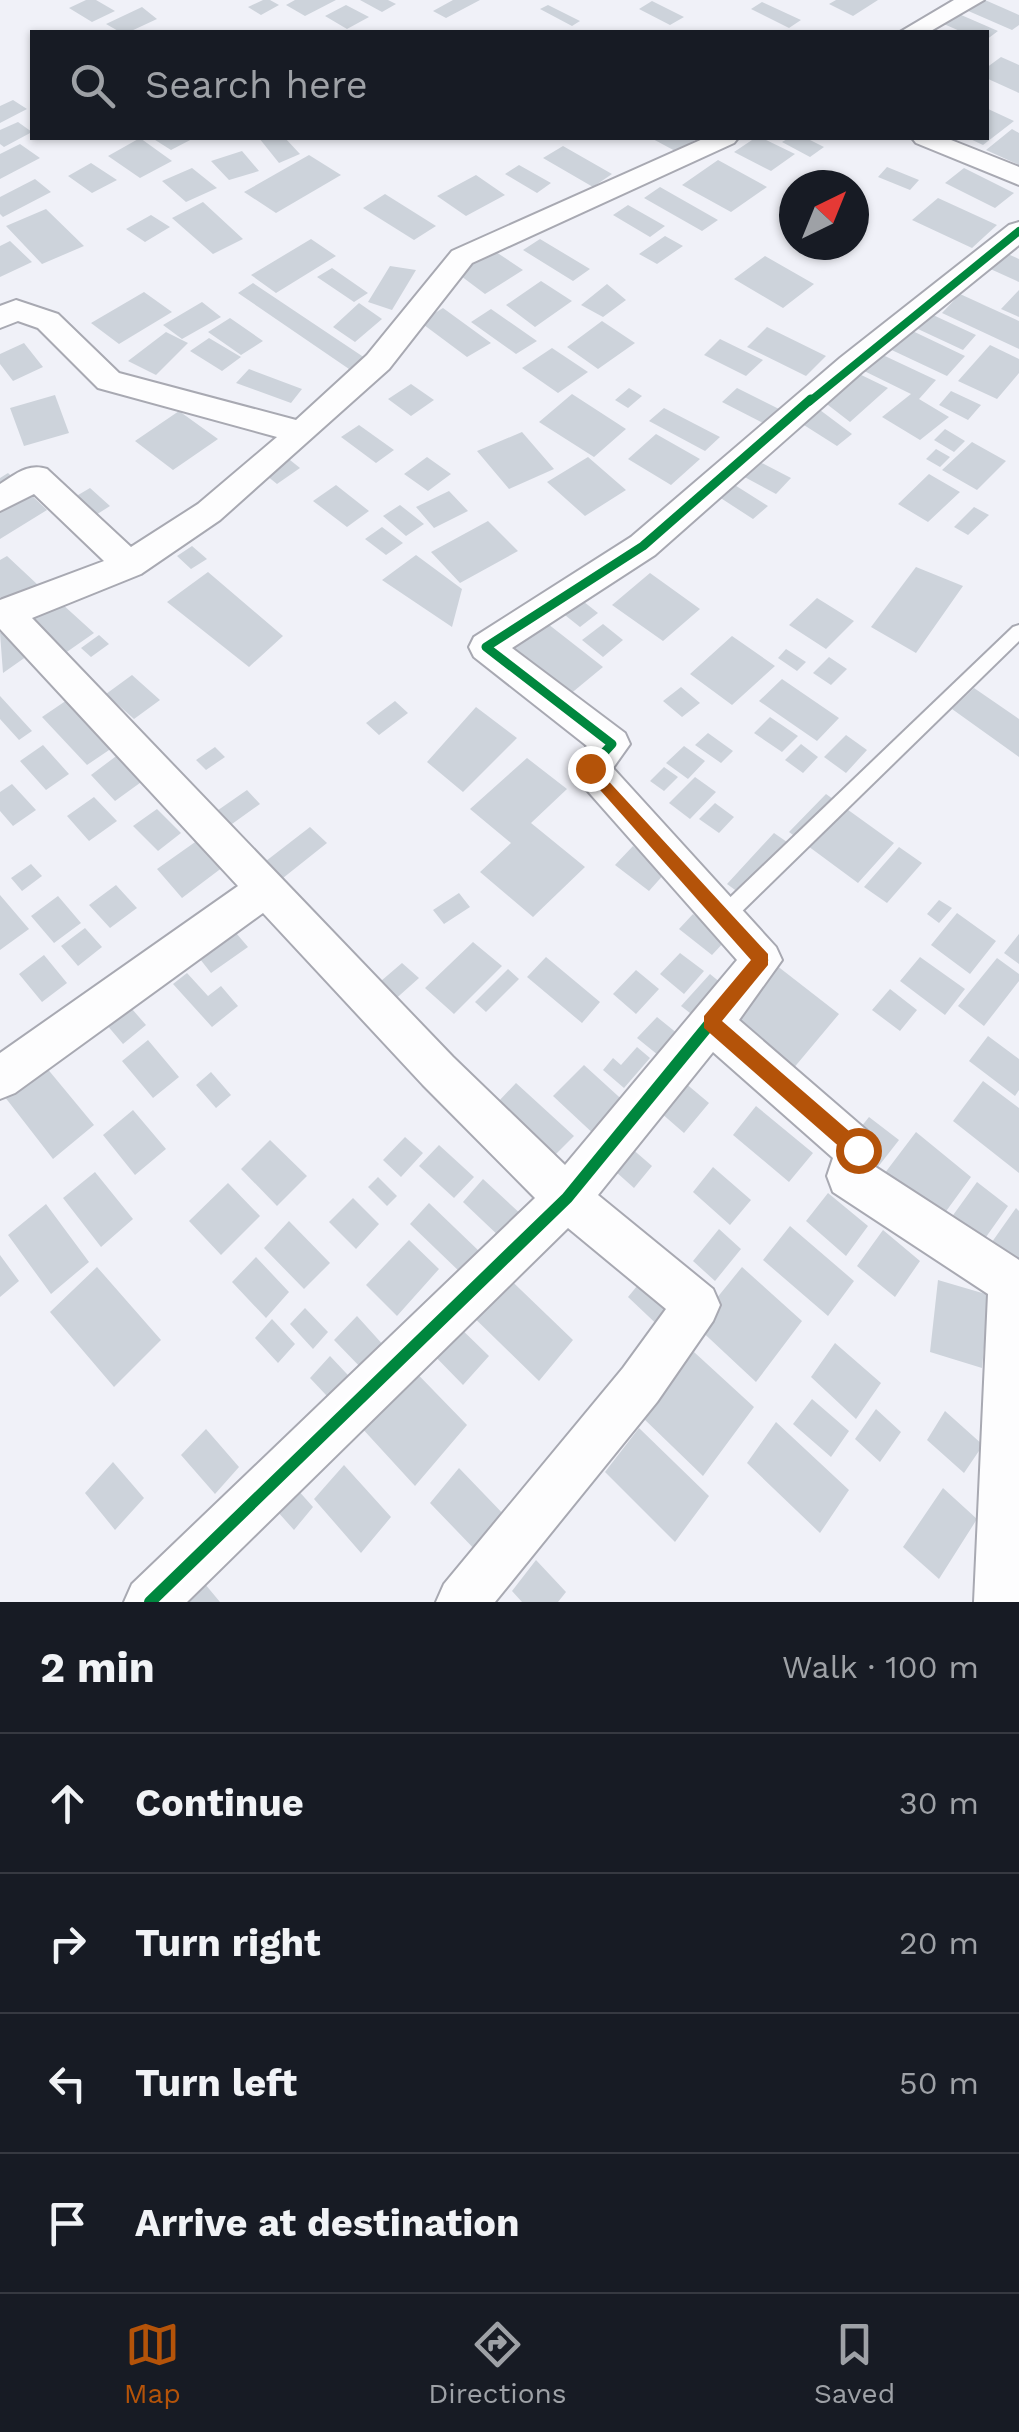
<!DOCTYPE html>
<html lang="en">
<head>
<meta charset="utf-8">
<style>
	:root { --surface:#171b24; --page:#242831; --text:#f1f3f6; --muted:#9ea1a6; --line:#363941; --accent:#b45309 }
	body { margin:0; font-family:"Work Sans",sans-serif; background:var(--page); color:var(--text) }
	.compass { position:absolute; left:779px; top:170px; width:90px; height:90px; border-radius:50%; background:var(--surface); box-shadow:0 2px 8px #0004; rotate:43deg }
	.stop { position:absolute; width:30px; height:30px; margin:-22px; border:8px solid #b45309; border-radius:50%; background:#fff }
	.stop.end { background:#b45309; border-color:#fff; box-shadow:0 2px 10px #0008 }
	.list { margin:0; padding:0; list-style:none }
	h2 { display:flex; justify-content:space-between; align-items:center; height:130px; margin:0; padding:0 40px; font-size:42px }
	h2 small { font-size:32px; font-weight:400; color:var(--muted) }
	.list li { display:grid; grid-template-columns:65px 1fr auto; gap:30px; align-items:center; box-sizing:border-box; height:140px; padding:0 40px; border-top:2px solid var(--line) }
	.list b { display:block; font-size:38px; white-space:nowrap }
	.list em { font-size:32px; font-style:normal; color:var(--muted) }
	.icon { flex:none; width:55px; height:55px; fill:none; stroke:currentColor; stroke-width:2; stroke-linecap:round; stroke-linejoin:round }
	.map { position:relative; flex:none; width:1019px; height:1602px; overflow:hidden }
	.search { position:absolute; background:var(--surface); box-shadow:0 2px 8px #0004; left:30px; right:30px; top:30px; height:110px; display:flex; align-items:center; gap:25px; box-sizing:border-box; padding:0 35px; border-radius:0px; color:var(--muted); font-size:38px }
	.sheet { height:690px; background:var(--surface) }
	nav { display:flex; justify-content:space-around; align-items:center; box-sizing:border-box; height:140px; border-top:2px solid var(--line); background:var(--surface); font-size:28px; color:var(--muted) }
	nav a { display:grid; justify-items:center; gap:5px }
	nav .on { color:var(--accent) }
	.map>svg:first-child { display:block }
	.building { fill:#cdd3db }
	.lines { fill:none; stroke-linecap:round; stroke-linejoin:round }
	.service-casing { stroke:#a8a9b2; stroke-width:4 }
	.minor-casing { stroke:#a8a9b2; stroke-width:4 }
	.service { fill:#fdfdfe; fill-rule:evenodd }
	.minor { fill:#fdfdfe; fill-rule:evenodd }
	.cycleway-far2-casing { stroke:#fff; stroke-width:12 }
	.cycleway-far1-casing { stroke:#fff; stroke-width:15 }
	.cycleway-casing { stroke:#fff; stroke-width:19 }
	.cycleway-far2 { stroke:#00873e; stroke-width:8 }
	.cycleway-far1 { stroke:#00873e; stroke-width:9 }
	.cycleway { stroke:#00873e; stroke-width:12 }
	.route { fill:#b45309 }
</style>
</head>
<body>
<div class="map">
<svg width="1019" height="1602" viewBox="0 0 1019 1602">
	<rect width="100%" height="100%" fill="#f0f1f8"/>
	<!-- building -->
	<path class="building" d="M86 0H96L115 11 92 22 69 8Z
		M263 0H270L279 5 261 15 248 7Z
		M295 0H336L305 16 286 5Z
		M360 0H388L396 4 382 12Z
		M453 0H480L446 18 433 11Z
		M836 0H878L853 16 829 4Z
		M954 0H985L1019 15V25L1012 30 950 3Z
		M652 1 684 17 670 25 639 9Z
		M762 2 801 20 789 28 751 9Z
		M346 5 369 17 347 29 325 16Z
		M548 5 580 21 572 26 540 9Z
		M142 7 157 19 129 32H120L106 24Z
		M952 11 998 31 986 40V32H962L937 21Z
		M1001 57 1019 65V93L986 78V68Z
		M13 100 27 109 0 123V106Z
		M986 108 1014 121 983 145 968 138H986Z
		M18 122 32 132 4 147 0 144V130Z
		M1012 129 1019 133V165L986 150Z
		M140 138 172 161 140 178 108 156Z
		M152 138H194L171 150Z
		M259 138H285L300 154 279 163Z
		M651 138H698L677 152Z
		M755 138H762L795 154 771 171 734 152Z
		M789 138H806L824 147 810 157 782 142Z
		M20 144 40 158 0 179V154Z
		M563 146 612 174 593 187 543 158Z
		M242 151 259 171 229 180 211 161Z
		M309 155 341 175 276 213 244 192Z
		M718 160 767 187 731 212 682 185Z
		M91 163 117 180 92 193 68 176Z
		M519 165 551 183 537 193 505 174Z
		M887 167 919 180 910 190 878 177Z
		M192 168 217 188 186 202 162 181Z
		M964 168 1014 193 995 208 945 183Z
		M476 175 505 195 466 216 437 196Z
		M35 179 51 192 3 217 0 214V197Z
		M660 187 718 220 702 231 644 198Z
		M385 194 436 226 414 240 363 208Z
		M938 198 997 225 972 248 912 220Z
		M203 202 243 239 213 254 172 218Z
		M628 205 665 226 650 237 613 215Z
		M46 209 84 246 42 264 6 226Z
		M151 215 170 227 145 242 126 229Z
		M665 236 683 246 657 264 639 254Z
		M311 239 336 256 276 293 251 275Z
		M540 239 590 269 573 281 523 250Z
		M10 241 32 262 0 277V246Z
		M493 250 523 270 485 294 457 273Z
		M1001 251 1019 259V282L986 267Z
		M765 256 814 284 783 308 734 279Z
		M390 266 416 270 392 310 368 302Z
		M332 268 368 293 354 302 317 277Z
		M541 281 572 301 535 327 506 305Z
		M253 283 365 358 349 369 238 293Z
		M607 284 626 300 603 317 581 305Z
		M1019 290V317L1001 309Z
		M144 292 172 312 119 344 91 323Z
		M960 294 1019 321V349L942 313Z
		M202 302 221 317 182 339 163 325Z
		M359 303 382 319 355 342 333 327Z
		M443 308 491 343 467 357 420 322Z
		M918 308 976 335 963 350 905 323Z
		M491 309 537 341 516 354 471 322Z
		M230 318 263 341 241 355 208 332Z
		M602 321 635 343 598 369 567 347Z
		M900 325 965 356 947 376 881 345Z
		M767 327 826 356 806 376 747 347Z
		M166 332 188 343 156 375 128 361Z
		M209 338 241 357 222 371 190 351Z
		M720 339 763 360 746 376 704 355Z
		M24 343 43 367 13 381 0 364V354Z
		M990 345 1019 359V373L997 399 958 381Z
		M552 348 588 372 558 393 522 368Z
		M870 349 936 380 919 399 949 417 920 440 882 417 911 394 854 366Z
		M249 369 302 389 291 403 236 383Z
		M851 370 888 388 850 422 819 398Z
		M411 384 434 400 411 416 388 399Z
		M629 388 642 396 628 408 615 400Z
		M737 388 779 409 765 424 722 402Z
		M951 391 981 405 968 420 939 405Z
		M572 394 626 429 594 457 539 422Z
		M55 395 69 433 24 446 10 408Z
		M812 404 852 434 837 446 796 420Z
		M664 408 720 437 705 451 649 421Z
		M179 411 218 439 173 470 135 441Z
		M359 425 394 450 376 463 341 437Z
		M945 429 965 441 954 452 934 440Z
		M522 432 554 469 509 489 477 451Z
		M656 434 700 459 671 485 628 459Z
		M972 442 1006 461 977 490 942 470Z
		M936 449 950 457 940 467 926 459Z
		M280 452 300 468 277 484 256 467Z
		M427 457 451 474 428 491 404 474Z
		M588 457 626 490 585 516 547 482Z
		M754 459 791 478 776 494 739 474Z
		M711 470 768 506 753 519 696 482Z
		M8 473 47 510 0 539V478Z
		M929 474 960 492 928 522 898 504Z
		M336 485 369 511 347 527 313 501Z
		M90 488 110 506 88 520 68 501Z
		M449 491 468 511 434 528 416 507Z
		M400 505 424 524 406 536 383 516Z
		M974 507 989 515 968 535 954 527Z
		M488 521 518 551 460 583 431 552Z
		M382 527 403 543 386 555 365 539Z
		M192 546 207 559 191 569 177 556Z
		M416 555 462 589 452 627 382 580Z
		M7 556 38 585 8 605 0 597V560Z
		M916 567 963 586 916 653 871 627Z
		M208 572 283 636 249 667 167 602Z
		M650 573 700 609 663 641 612 605Z
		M559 582 598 613 580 627 541 596Z
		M50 593 94 633 61 656 17 615Z
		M817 598 854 621 826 649 789 625Z
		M525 606 603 667 557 705 478 642Z
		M603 624 623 640 603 657 582 640Z
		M5 630 30 654 3 673 0 633Z
		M99 635 109 644 91 657 81 648Z
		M732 636 775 666 732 705 690 674Z
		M786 649 806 662 797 671 778 658Z
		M829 657 847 669 831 685 813 673Z
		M132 675 160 700 134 719 106 694Z
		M782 679 839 718 817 741 759 701Z
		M681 687 700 703 682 717 663 701Z
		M974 688 1019 719V757L952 709Z
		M0 696 32 731 19 740 0 719Z
		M70 698 115 746 87 765 42 717Z
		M395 701 408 713 379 735 366 723Z
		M476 707 517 738 463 792 427 762Z
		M770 717 798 736 782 752 754 733Z
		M708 733 733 751 721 763 695 745Z
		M846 735 867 750 846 773 824 757Z
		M801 744 818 757 803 773 785 760Z
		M43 745 69 774 46 790 20 761Z
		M684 746 705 761 688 779 666 763Z
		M215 747 225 757 206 770 196 760Z
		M119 754 144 780 115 801 91 775Z
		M527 758 567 789 531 823 585 867 533 917 480 872 511 843 470 809Z
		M664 767 678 777 664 791 650 781Z
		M695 777 716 792 690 819 669 803Z
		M12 784 36 810 13 826 0 811V792Z
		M247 790 260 804 225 829 211 815Z
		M826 794 894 843 858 883 789 832Z
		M94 797 117 821 89 841 67 816Z
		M715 803 734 817 719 833 699 819Z
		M157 809 181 833 158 851 133 826Z
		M310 827 327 843 283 878 266 861Z
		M774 833 797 849 750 901 727 884Z
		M198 840 223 867 182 898 157 869Z
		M633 846 666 872 649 891 615 865Z
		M899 847 922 863 887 903 864 887Z
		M31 864 42 876 22 891 11 878Z
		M116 885 137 908 110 928 89 905Z
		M459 893 470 907 444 924 433 910Z
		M0 895 29 929 0 950Z
		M58 896 81 923 54 943 31 916Z
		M939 900 952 908 939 923 927 914Z
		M957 913 996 941 970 974 931 945Z
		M693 914 726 940 712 955 679 929Z
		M225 920 248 947 211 973 189 945Z
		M85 928 102 947 78 966 61 946Z
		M1019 934V964L1004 953Z
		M473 942 502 966 454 1014 425 988Z
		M680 953 704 971 684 994 660 974Z
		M44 955 67 983 42 1002 19 974Z
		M546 957 600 1002 582 1023 527 977Z
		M920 957 965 989 945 1015 900 981Z
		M767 958 839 1014 782 1082 709 1023Z
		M997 958 1019 974V981L984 1026 958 1006Z
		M402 963 419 978 391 1003 374 987Z
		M508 969 519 979 486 1012 475 1002Z
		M636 970 659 989 636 1014 613 994Z
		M187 973 208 996 221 986 238 1006 212 1027 173 984Z
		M710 974 727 988 699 1020 681 1006Z
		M890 989 917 1010 900 1031 872 1010Z
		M125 1001 146 1025 123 1044 101 1018Z
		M657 1017 678 1034 658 1055 637 1038Z
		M988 1036 1019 1059V1090L1015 1096 969 1061Z
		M148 1040 179 1077 153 1098 122 1061Z
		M637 1047 650 1058 624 1088 603 1070 613 1058 621 1065Z
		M41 1061 94 1125 53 1159 1 1092Z
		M584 1065 629 1106 598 1138 553 1096Z
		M211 1072 231 1095 216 1108 196 1085Z
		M678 1077 709 1103 684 1133 653 1106Z
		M983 1081 1019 1108V1173L953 1121Z
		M516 1083 574 1136 554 1156 497 1103Z
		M756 1106 813 1153 789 1182 733 1135Z
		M133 1110 166 1149 135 1175 103 1135Z
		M869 1117 899 1140 867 1181 837 1157Z
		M916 1132 971 1177 928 1236 872 1190Z
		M615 1134 652 1166 634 1188 597 1155Z
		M405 1137 423 1153 401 1177 383 1160Z
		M270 1140 307 1176 277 1206 241 1169Z
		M439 1145 474 1177 454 1198 419 1166Z
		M713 1167 751 1200 730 1225 693 1192Z
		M95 1172 133 1219 101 1247 63 1198Z
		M378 1177 397 1196 387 1206 368 1187Z
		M483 1179 523 1216 502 1239 463 1202Z
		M977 1182 1008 1206 964 1268 933 1243Z
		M228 1183 260 1216 221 1255 189 1221Z
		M828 1193 868 1226 846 1256 806 1221Z
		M353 1198 379 1224 356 1249 329 1222Z
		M429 1203 480 1252 462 1274 410 1224Z
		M46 1204 89 1262 51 1294 8 1235Z
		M1016 1208 1019 1211V1302L975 1266Z
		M289 1221 330 1263 304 1289 264 1248Z
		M790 1226 854 1281 828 1316 763 1260Z
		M719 1229 741 1249 715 1281 693 1261Z
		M883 1230 920 1261 895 1297 857 1266Z
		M409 1240 439 1269 397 1316 366 1285Z
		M0 1255 19 1281 0 1297Z
		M256 1257 289 1292 266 1318 232 1282Z
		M492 1262 573 1340 539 1381 458 1302Z
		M97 1267 161 1340 114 1387 50 1312Z
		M742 1267 802 1321 756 1382 695 1325Z
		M647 1274 685 1309 666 1333 628 1297Z
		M938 1280 989 1295 982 1368 930 1352Z
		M305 1308 328 1332 313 1349 290 1324Z
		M357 1316 385 1347 364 1371 334 1340Z
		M272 1319 295 1344 278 1363 255 1338Z
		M452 1320 489 1356 463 1385 427 1348Z
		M835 1343 881 1383 856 1419 811 1377Z
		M694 1352 754 1407 703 1476 642 1417Z
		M330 1356 362 1390 342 1412 310 1378Z
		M400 1356 467 1425 415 1486 349 1414Z
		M812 1399 849 1431 831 1457 793 1424Z
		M876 1409 901 1432 880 1462 855 1439Z
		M945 1411 983 1445 964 1473 927 1440Z
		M776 1422 849 1490 820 1533 747 1463Z
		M639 1428 709 1496 675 1542 605 1472Z
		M206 1429 239 1467 215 1494 181 1455Z
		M113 1462 144 1498 115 1530 85 1493Z
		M344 1465 391 1517 361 1553 314 1499Z
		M459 1468 509 1520 481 1556 430 1503Z
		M280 1470 313 1507 294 1530 260 1492Z
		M943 1488 977 1519 939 1579 903 1547Z
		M536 1560 566 1592 558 1602H522L512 1591Z
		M205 1584 220 1602H189Z"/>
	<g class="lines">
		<!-- service casing -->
		<g class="service-casing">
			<path id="service" d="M1019 625V641L730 923 723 925 716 923 714 917 716 911 1013 627Z"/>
		</g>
		<!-- minor casing -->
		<g class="minor-casing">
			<path id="minor" d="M954 0H984L929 32H900Z
				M705 138H738L734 143 472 263 389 369 220 520 141 574 32 618 453 1057 565 1165 737 960 577 779 572 768 587 746 474 657 469 647 474 637 631 537 840 358 1009 225 1019 222V245L862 372 655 555 512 648 625 733 630 744 613 768 776 947 782 960 739 1020 872 1135 879 1150 874 1166 1019 1260V1602H974L988 1294 833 1192 827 1176 833 1158 713 1052 598 1195 713 1289 720 1305 713 1321 657 1402 495 1602H436L444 1584 623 1368 666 1309 568 1228 187 1602H124L132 1584 535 1198 423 1085 263 913 15 1093 0 1099V1053L238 886 0 629V600L104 561 34 494 0 511V484C16 474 28 463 47 469L131 547 198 504 277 437 98 388 38 328 18 321 0 328V306L16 300 58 314 119 373 296 420 367 355 452 251Z
				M912 138H946L1019 167V185L916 143Z"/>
		</g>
		<!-- service -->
		<use href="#service" class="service"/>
		<!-- minor -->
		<use href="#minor" class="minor"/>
		<!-- cycleway-far2 casing -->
		<g class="cycleway-far2-casing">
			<path id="cycleway-far2" d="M809 402 1019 231"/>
		</g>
		<!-- cycleway-far1 casing -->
		<g class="cycleway-far1-casing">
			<path id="cycleway-far1" d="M729 924 590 768 612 744 486 647 643 546 811 399"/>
		</g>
		<!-- cycleway casing -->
		<g class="cycleway-casing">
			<path id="cycleway" d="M150 1602 567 1198 762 960 727 921"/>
		</g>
		<!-- cycleway-far2 -->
		<use href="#cycleway-far2" class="cycleway-far2"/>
		<!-- cycleway-far1 -->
		<use href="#cycleway-far1" class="cycleway-far1"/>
		<!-- cycleway -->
		<use href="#cycleway" class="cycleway"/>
	</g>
	<!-- route -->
	<path class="route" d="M590 761 768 954V965L722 1021 864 1144V1157H851L704 1028V1016L751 960 585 773 582 768Z"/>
</svg>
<svg class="compass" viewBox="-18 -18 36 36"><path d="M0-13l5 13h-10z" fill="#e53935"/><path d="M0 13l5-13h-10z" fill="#9ea1a6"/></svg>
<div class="stop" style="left:858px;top:1150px"></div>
<div class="stop end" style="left:590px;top:768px"></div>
<div class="search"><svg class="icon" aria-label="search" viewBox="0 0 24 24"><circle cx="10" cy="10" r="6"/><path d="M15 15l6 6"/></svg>Search here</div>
</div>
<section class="sheet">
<h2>2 min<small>Walk · 100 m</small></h2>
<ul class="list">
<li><svg class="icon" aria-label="ahead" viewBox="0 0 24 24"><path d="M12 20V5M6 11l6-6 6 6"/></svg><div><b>Continue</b></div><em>30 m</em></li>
<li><svg class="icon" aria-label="right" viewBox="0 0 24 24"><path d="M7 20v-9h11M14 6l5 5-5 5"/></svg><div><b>Turn right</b></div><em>20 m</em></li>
<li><svg class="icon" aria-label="left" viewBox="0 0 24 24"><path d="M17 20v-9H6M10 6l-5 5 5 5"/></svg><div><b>Turn left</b></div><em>50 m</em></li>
<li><svg class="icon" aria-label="arrive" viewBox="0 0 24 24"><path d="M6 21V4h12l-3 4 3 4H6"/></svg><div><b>Arrive at destination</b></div></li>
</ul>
</section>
<nav>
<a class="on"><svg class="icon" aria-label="map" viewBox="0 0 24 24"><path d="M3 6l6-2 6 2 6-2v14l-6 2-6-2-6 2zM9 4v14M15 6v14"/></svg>Map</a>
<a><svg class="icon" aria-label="directions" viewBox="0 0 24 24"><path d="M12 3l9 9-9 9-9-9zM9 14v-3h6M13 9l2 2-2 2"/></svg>Directions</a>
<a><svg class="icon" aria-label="saved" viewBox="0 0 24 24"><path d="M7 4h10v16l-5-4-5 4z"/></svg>Saved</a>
</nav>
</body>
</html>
